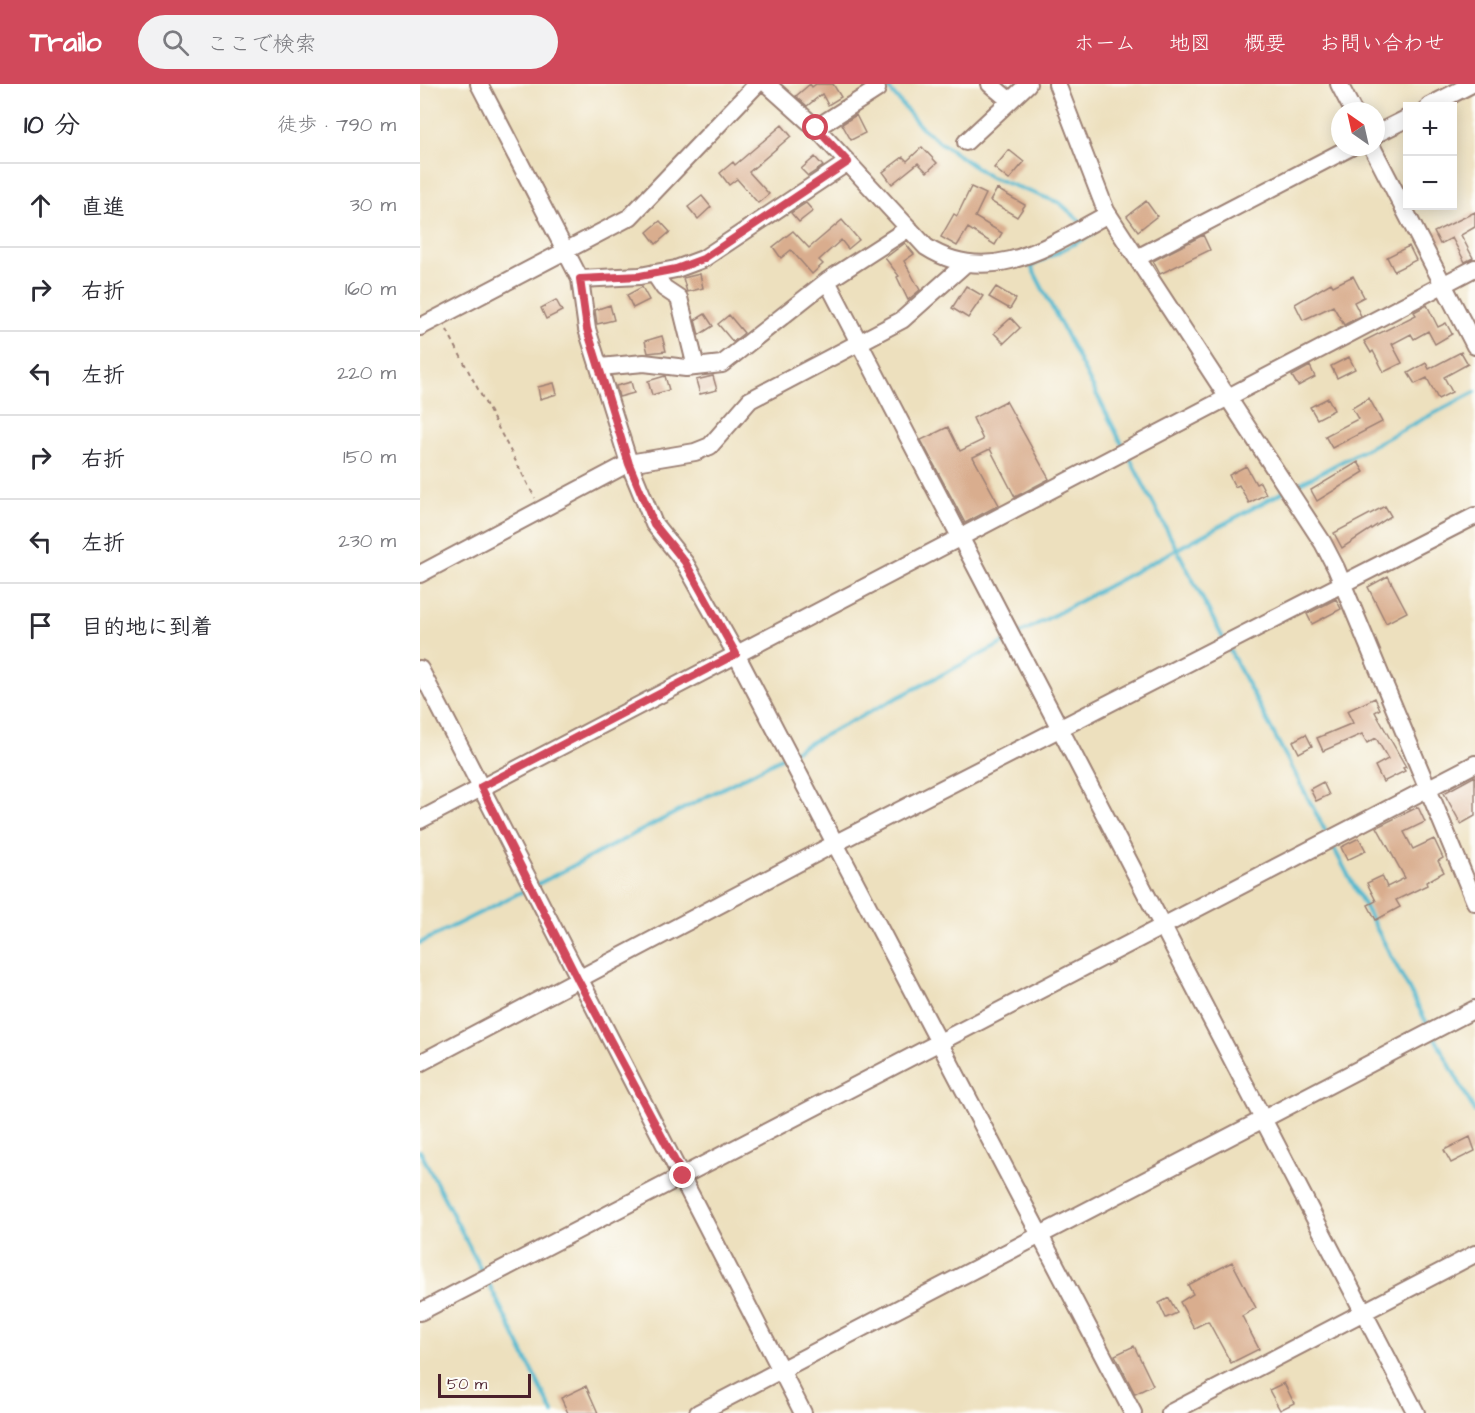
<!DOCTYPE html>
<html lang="ja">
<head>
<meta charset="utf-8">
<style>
	:root { --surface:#fff; --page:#f2f2f3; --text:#2b2b33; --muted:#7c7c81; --line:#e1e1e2; --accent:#d1495b }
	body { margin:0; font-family:"Architects Daughter","Klee One",sans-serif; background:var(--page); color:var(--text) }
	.controls { position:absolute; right:18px; top:18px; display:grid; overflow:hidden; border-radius:0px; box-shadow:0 3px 15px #0003 }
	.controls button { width:54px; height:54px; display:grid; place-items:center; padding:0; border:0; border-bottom:2px solid var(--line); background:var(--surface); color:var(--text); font:30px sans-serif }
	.compass { position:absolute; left:911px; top:18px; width:54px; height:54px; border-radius:50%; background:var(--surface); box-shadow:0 3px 15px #0003; rotate:326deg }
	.scale { position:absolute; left:18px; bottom:15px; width:93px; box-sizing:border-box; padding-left:6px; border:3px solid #4a1f2b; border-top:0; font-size:16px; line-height:21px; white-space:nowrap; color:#4a1f2b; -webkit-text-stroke:4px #fdfcf7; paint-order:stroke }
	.stop { position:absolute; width:18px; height:18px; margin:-14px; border:4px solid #d1495b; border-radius:50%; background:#fff }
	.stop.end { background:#d1495b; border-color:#fff; box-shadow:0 2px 6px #0008 }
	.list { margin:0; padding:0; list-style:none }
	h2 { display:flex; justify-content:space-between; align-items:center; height:78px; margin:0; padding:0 24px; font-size:26px }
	h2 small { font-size:20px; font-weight:400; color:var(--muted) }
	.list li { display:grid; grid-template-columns:39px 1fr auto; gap:18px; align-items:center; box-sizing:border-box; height:84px; padding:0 24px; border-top:2px solid var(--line) }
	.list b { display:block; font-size:22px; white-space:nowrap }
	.list em { font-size:20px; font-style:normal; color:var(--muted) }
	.icon { flex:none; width:33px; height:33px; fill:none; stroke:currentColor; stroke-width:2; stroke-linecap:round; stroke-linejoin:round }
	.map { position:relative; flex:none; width:1055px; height:1329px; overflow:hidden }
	header { display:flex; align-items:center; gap:36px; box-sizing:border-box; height:84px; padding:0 30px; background:var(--accent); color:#fff }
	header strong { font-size:28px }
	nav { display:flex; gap:33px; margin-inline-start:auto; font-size:21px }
	.search { width:420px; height:54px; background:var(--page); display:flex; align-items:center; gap:15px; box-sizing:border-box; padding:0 21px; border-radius:33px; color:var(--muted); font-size:22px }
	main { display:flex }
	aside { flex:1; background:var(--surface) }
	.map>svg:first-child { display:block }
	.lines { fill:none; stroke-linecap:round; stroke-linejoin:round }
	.stream { stroke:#51b8cf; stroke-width:4 }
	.building { fill:#d9ad8e }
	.minor-casing { stroke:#9c8074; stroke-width:20 }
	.path { stroke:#9c8074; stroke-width:2; stroke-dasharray:4.5 4.5; stroke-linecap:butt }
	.minor { stroke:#fff; stroke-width:16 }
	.route { stroke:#d1495b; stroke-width:8 }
</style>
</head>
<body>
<header>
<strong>Trailo</strong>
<div class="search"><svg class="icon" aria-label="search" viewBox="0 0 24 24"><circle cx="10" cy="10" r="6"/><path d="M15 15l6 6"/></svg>ここで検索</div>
<nav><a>ホーム</a><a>地図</a><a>概要</a><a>お問い合わせ</a></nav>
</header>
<main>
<aside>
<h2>10 分<small>徒歩 · 790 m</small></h2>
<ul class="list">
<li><svg class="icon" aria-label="ahead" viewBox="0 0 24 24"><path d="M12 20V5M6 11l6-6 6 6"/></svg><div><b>直進</b></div><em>30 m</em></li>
<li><svg class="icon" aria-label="right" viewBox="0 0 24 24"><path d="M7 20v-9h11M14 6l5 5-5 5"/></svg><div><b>右折</b></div><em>160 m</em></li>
<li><svg class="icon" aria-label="left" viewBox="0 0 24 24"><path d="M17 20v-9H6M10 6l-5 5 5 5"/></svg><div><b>左折</b></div><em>220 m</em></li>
<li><svg class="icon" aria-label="right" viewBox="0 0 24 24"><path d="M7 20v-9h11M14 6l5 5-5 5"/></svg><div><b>右折</b></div><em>150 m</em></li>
<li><svg class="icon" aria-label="left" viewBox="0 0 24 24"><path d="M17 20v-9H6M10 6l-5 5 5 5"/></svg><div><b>左折</b></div><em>230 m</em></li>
<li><svg class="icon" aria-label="arrive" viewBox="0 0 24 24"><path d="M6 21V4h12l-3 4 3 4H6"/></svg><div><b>目的地に到着</b></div></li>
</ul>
</aside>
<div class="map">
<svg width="1055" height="1329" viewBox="0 0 1055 1329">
	<rect width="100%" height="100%" fill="#fdfcf7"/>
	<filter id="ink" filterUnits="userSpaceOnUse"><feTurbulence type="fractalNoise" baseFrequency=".0167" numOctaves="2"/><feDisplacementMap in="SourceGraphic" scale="12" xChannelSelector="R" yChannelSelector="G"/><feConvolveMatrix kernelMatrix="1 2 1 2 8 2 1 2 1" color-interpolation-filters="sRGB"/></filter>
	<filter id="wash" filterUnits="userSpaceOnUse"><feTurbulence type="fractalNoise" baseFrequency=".008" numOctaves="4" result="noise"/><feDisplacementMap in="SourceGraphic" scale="24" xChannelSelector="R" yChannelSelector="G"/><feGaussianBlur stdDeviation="1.35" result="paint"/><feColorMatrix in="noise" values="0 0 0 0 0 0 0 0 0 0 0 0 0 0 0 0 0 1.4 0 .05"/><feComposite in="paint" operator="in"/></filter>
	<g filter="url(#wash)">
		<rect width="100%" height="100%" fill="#ede0be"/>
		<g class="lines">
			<!-- stream -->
			<path class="stream" d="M465 0 500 42 521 59 568 92 640 119 661 138
				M669 146 673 150 611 182 703 362
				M708 371 804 556
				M873 403 1055 308
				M595 552 863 408
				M808 563 908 752
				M372 668 589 556
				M911 759 1009 943
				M116 801 365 672
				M0 859 109 804
				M1014 952 1055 1028
				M0 1067 63 1189
				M68 1198 133 1329"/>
		</g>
		<g id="blocks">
			<!-- building -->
			<path class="building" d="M390 0 392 3 396 0H413L421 13 408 21 402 10 387 22 376 12Z
				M436 31 445 49 431 56 422 40Z
				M362 41 371 52 329 88 349 110 338 119 317 95 309 101 300 89 313 78 315 81Z
				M502 63 517 79 507 88 498 79 472 100 463 88 483 73 487 77Z
				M589 66 604 78 589 96 574 84Z
				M395 73 403 82 388 92 381 85Z
				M551 103 566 110 555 133 582 149 575 161 548 144 537 162 521 153 534 130 537 132Z
				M577 105 605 121 597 133 570 117Z
				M282 112 291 123 278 135 268 123Z
				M726 117 737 132 718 147 707 132Z
				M386 119 393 127 379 138 371 129Z
				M1055 128V143L1041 151 1053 174 1045 178 1032 154 1020 160 1014 148Z
				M422 136 439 156 428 165 421 156 399 176 403 180 392 190 371 166 361 174 353 163 373 147 389 164Z
				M240 137 250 148 236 160 227 148Z
				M783 151 790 166 740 190 733 177Z
				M485 159 494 170 484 177 500 206 488 216 477 193 479 192 465 174Z
				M989 162 996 176 974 187 967 173Z
				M280 190 283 204 267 208 263 194Z
				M933 192 944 213 934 218 941 232 924 241 913 222 883 236 875 220 911 199 913 202Z
				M546 202 563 212 548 234 532 224Z
				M222 203 229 216 213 224 207 211Z
				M576 203 596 215 590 225 569 213Z
				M136 216 142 227 126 235 121 224Z
				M190 221 194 236 177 240 175 226Z
				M1007 221 1018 243 1026 239 1032 250 1015 260 1008 247 994 255 991 250 972 260 982 279 964 288 953 267 951 269 944 257 996 231 994 228Z
				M285 230 293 242 279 251 275 236Z
				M309 231 324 249 313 258 298 240Z
				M591 234 600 244 584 259 574 249Z
				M242 252 246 267 228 269 225 257Z
				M1041 268 1048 280 1024 293 1032 308 1018 315 1007 294 995 300 988 289 1006 279 1009 285Z
				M929 273 935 285 917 294 911 282Z
				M890 282 895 293 878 302 872 292Z
				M245 292 249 306 232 311 228 297Z
				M293 292 297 306 280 310 276 296Z
				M211 298 214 309 199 313 196 302Z
				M134 299 137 310 120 315 118 303Z
				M908 314 914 326 897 335 890 323Z
				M949 314 962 338 912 364 905 352 938 335 932 324Z
				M586 317 629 395 595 413 570 365 553 373 579 421 545 439 501 356 528 343 540 367 563 356 553 334Z
				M938 378 944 388 897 417 891 406Z
				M826 382 836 400 840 398 846 410 829 419 819 401 815 403 809 391Z
				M965 422 971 432 922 464 914 449Z
				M968 492 987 528 966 539 948 503Z
				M916 515 921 525 892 540 887 530Z
				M955 614 960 625 955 628 986 683 983 684 985 687 963 698 955 682 968 675 956 654 947 659 942 650 903 667 897 654 933 639 927 627Z
				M886 650 892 662 879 669 873 657Z
				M1055 692V732L1041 740 1024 709Z
				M903 698 909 711 896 717 890 705Z
				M998 723 1005 738 984 748 993 765 1014 755 1023 774 1018 777 1024 788 1006 798 1007 801 976 816 980 823 956 836 948 821 956 817 947 799 962 792 967 803 985 794 957 743Z
				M939 754 946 767 927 776 921 763Z
				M1050 1053 1055 1067 1031 1079 1024 1066Z
				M812 1178 836 1224 822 1232 839 1265 811 1279 788 1237 774 1244 760 1218 773 1210 768 1201Z
				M749 1214 757 1229 746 1234 739 1219Z
				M714 1262 733 1301 715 1310 695 1271Z
				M864 1299 874 1319 860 1326 849 1306Z
				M166 1302 178 1329H148L141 1314Z"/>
		</g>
	</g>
	<g filter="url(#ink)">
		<use href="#blocks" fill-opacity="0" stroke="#9c8074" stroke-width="1.5"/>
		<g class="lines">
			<!-- minor casing -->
			<g class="minor-casing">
				<path id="minor" d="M59 0 160 195 167 245 209 379 234 440 265 479 316 570 713 1329
					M347 0 396 44 506 163C570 204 631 161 688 130
					M570 0 589 16
					M637 0 686 127 903 459 916 484 1055 818
					M919 0 933 27
					M1009 22 1052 0
					M396 44 457 5
					M956 50 988 34
					M546 58 608 0
					M952 63 1055 262
					M717 174 931 63
					M234 189 244 204 259 214 276 283
					M160 195 220 192 256 185 283 175 428 78
					M407 197 996 1329
					M0 243 210 133 337 0
					M180 283 224 279 266 284 302 280 407 197 489 144
					M0 490 209 379 275 368 290 362 330 316 482 236 546 179
					M0 585 383 1329
					M0 736 1055 184
					M0 979 414 760 1055 432
					M0 1228 1055 680
					M278 1329 1055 925
					M750 1329 1055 1170"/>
			</g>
			<!-- path -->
			<path class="path" d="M27 246 115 414"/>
			<!-- minor -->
			<use href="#minor" class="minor"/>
		</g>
	</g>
	<g class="lines" filter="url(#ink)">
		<!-- route -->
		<path class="route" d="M263 1092 158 896 61 703 316 570 265 478 234 440 209 380 167 245 160 195 220 192 256 185 283 175 428 78 396 44"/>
	</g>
</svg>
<div class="controls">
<button>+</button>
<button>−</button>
</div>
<svg class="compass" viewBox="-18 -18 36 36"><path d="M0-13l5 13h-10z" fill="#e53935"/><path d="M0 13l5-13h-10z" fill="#7c7c81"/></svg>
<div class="scale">50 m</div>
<div class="stop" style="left:396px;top:44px"></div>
<div class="stop end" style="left:263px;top:1092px"></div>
</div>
</main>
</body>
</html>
